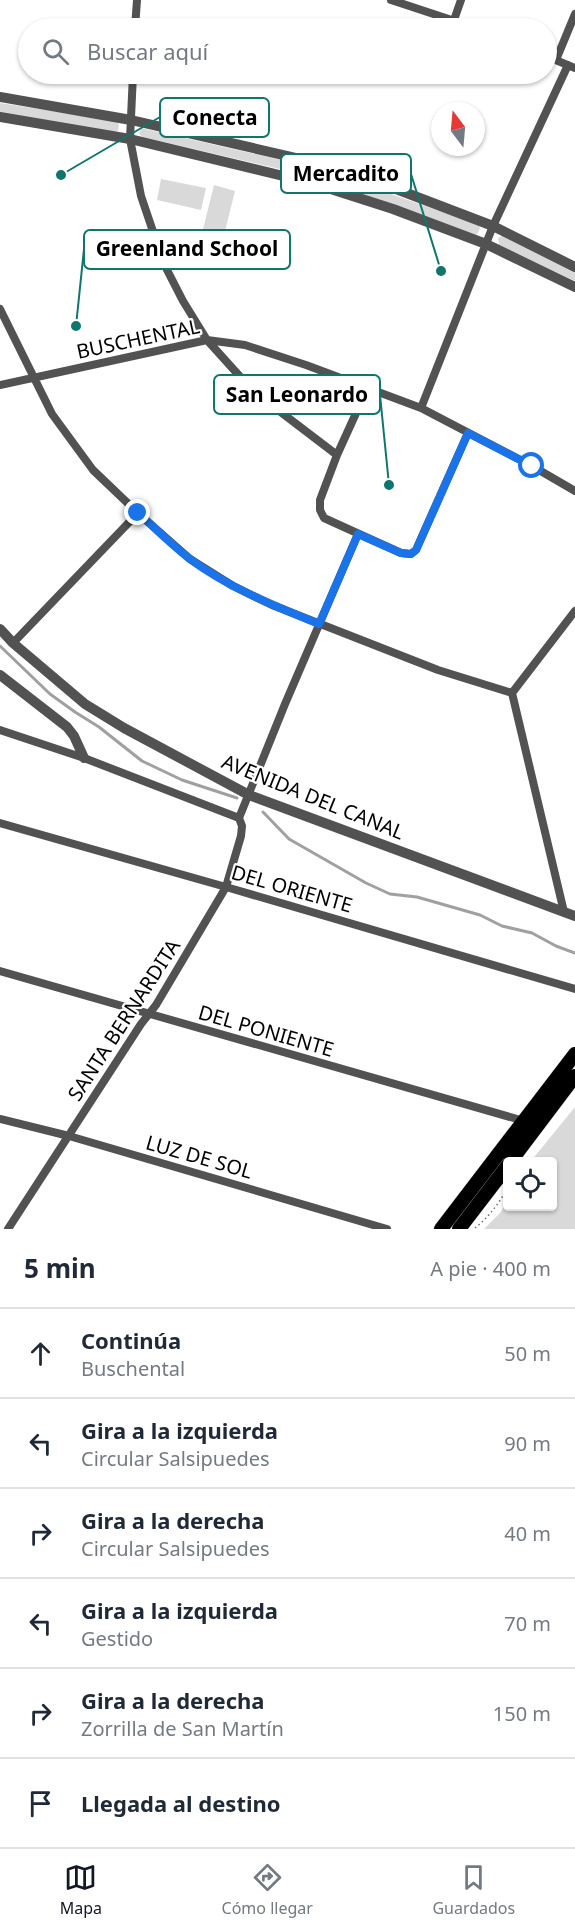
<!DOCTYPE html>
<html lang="es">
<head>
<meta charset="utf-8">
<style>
	:root { --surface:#fff; --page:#f6f6f7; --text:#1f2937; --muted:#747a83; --line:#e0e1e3; --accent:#111827 }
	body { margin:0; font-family:"Noto Sans",sans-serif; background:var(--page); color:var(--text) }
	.controls { position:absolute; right:18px; bottom:18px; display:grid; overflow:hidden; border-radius:6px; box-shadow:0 2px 4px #0004 }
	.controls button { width:54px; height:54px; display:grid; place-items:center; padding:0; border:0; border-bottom:2px solid var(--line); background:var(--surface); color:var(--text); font:30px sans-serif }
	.compass { position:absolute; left:431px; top:102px; width:54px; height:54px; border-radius:50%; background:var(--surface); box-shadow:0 2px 4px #0004; rotate:344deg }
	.stop { position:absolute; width:18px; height:18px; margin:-14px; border:4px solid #1a73e8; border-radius:50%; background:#fff }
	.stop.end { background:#1a73e8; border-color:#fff; box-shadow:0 2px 6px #0008 }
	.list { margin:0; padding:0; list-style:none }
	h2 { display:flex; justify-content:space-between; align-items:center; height:78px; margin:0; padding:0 24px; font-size:26px }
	h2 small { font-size:20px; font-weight:400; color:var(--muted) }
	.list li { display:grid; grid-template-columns:39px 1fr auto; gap:18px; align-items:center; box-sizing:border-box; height:90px; padding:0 24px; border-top:2px solid var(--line) }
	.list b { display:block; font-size:22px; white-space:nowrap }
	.list p { margin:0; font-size:20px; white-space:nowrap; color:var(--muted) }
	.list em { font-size:20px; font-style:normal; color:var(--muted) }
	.icon { flex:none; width:33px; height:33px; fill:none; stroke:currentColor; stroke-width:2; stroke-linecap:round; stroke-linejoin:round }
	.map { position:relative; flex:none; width:575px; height:1229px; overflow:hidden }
	.search { position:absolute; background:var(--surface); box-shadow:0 2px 4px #0004; left:18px; right:18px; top:18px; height:66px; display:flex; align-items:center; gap:15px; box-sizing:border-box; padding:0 21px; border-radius:33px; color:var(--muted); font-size:22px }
	.sheet { height:618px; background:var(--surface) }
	nav { display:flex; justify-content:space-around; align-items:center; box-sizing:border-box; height:84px; border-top:2px solid var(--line); background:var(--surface); font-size:16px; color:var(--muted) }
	nav a { display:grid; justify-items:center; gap:3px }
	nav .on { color:var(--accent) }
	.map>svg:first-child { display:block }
	.green { fill:#d9d9d9 }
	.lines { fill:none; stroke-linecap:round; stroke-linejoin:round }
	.stream { stroke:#a0a0a0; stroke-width:3 }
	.primary-casing { stroke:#dbdbdb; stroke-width:15 }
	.path { stroke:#747474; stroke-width:1.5; stroke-dasharray:1.5 3; stroke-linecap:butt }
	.minor { stroke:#525252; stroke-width:8 }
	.tertiary { stroke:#525252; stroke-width:10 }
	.primary { stroke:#000; stroke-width:14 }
	.route { stroke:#1a73e8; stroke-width:8 }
	.labels { text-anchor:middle; stroke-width:4.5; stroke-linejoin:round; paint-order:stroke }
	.street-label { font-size:20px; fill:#000; stroke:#fff }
	.leader { fill:none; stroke:#0f766e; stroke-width:2 }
	.callout-dot { fill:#0f766e; stroke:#fff; stroke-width:2 }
	.callout { fill:#fff; stroke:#0f766e; stroke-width:2 }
	.callout-label { font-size:21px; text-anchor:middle; font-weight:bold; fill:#000 }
</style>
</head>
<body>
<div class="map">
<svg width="575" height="1229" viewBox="0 0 575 1229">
	<rect width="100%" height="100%" fill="#fff"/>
	<!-- green -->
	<path class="green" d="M0 103 116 121 119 124 118 131 114 132 0 113Z
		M141 128 317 168 479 225 480 228 478 233 475 235 314 177 143 137 139 134Z
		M161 179 206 188 201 210 157 200Z
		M214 185 235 191 224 235 203 229Z
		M503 235 575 271V281L499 245 498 238Z
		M575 1107V1229H484L501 1212 507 1200 508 1206H552V1162L531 1161Z"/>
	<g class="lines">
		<!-- stream -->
		<path class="stream" d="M0 646 50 694 75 712 99 727 142 761 182 780 237 798
			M263 812 289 839 366 883 390 894 417 897 480 915 502 926 532 933 556 946 575 953"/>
		<!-- primary casing -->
		<g class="primary-casing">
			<path id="primary" d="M510 1162 575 1076
				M441 1229 575 1054
				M459 1229 508 1165"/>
		</g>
		<!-- path -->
		<path class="path" d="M475 1228C489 1217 500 1202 508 1187"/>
		<!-- minor -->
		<path class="minor" d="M391 0 476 28
			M454 20 461 0
			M135 28 137 0
			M546 56 575 68
			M556 60 575 14
			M133 74 130 139 141 196 164 264 183 301 207 340 253 391 337 455
			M0 309 52 414 93 470 138 513 190 559 233 586 272 605 438 670 512 693
			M0 385 207 340 245 345 306 365 421 408 532 466 575 491
			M367 389 337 455 320 500V510L324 518 401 553 411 554 416 550 468 433
			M421 408 493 226 568 65
			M13 643 138 513
			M512 693 564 912
			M512 693 575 611
			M0 730 84 758 239 818
			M239 818 285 704 358 534
			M0 823 226 887 575 989
			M0 971 524 1121
			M0 1119 69 1136 387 1229
			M8 1229 141 1024 156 1005 226 887 241 836 242 826 239 818"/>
		<!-- tertiary -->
		<path class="tertiary" d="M0 97 131 120 318 163 362 176 493 226 575 267
			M0 117 130 139 312 183 393 209 486 244 575 287
			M0 629 13 643 85 704 124 728 249 795 575 916
			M0 675 67 727 74 736 84 758"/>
		<!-- primary -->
		<use href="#primary" class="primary"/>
	</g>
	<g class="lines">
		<!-- route -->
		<path class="route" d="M138 513C155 528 172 545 190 559 229 588 275 606 319 624L358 534 401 553 411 554 416 550 468 433 532 466"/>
	</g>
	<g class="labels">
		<!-- street labels -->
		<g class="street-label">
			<text transform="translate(138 339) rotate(-12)" y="7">BUSCHENTAL</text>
			<text transform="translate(313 797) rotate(22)" y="7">AVENIDA DEL CANAL</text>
			<text transform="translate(292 889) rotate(16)" y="7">DEL ORIENTE</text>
			<text transform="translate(124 1020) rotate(-57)" y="7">SANTA BERNARDITA</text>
			<text transform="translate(266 1031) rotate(16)" y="7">DEL PONIENTE</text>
			<text transform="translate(199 1157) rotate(16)" y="7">LUZ DE SOL</text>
		</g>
	</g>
	<!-- callouts -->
	<path class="leader" d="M61 175L160 117M441 271L411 174M76 326L84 249M389 485L380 395"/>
	<g class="callout-dot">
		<circle cx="61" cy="175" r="6"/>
		<circle cx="441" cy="271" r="6"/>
		<circle cx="76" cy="326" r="6"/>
		<circle cx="389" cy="485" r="6"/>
	</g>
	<g class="callout">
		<rect x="160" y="98" width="109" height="39" rx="6"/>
		<rect x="281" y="154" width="130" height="39" rx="6"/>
		<rect x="84" y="230" width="206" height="39" rx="6"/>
		<rect x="214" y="375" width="166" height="39" rx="6"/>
	</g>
	<g class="callout-label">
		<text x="215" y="125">Conecta</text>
		<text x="346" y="181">Mercadito</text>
		<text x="187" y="256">Greenland School</text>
		<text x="297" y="402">San Leonardo</text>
	</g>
</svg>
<div class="controls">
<button><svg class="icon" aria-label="locate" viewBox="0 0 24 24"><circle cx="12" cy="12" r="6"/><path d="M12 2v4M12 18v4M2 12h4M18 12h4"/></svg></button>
</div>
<svg class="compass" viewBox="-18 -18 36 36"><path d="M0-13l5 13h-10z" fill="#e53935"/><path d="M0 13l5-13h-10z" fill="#747a83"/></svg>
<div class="stop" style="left:532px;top:466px"></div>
<div class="stop end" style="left:138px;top:513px"></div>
<div class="search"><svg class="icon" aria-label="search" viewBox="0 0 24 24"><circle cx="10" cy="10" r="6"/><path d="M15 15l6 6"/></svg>Buscar aquí</div>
</div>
<section class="sheet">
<h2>5 min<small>A pie · 400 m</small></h2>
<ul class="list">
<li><svg class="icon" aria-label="ahead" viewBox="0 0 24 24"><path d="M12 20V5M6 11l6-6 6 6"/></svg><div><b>Continúa</b><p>Buschental</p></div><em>50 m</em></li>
<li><svg class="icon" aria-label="left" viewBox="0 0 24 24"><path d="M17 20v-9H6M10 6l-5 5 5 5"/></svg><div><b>Gira a la izquierda</b><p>Circular Salsipuedes</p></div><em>90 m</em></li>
<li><svg class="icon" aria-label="right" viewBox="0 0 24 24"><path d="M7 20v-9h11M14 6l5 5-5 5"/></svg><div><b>Gira a la derecha</b><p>Circular Salsipuedes</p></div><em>40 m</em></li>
<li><svg class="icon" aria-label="left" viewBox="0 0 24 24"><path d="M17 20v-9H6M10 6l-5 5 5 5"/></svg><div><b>Gira a la izquierda</b><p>Gestido</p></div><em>70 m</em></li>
<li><svg class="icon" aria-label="right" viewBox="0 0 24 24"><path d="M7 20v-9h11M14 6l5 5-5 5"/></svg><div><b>Gira a la derecha</b><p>Zorrilla de San Martín</p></div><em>150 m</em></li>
<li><svg class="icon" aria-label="arrive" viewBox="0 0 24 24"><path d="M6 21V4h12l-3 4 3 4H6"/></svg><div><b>Llegada al destino</b></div></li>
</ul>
</section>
<nav>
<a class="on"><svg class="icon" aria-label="map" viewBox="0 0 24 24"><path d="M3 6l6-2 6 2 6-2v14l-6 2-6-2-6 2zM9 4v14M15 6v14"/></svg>Mapa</a>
<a><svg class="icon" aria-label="directions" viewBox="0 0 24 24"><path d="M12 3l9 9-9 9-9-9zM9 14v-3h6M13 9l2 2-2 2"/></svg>Cómo llegar</a>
<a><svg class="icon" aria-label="saved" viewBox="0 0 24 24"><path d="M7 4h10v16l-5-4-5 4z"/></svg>Guardados</a>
</nav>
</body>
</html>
